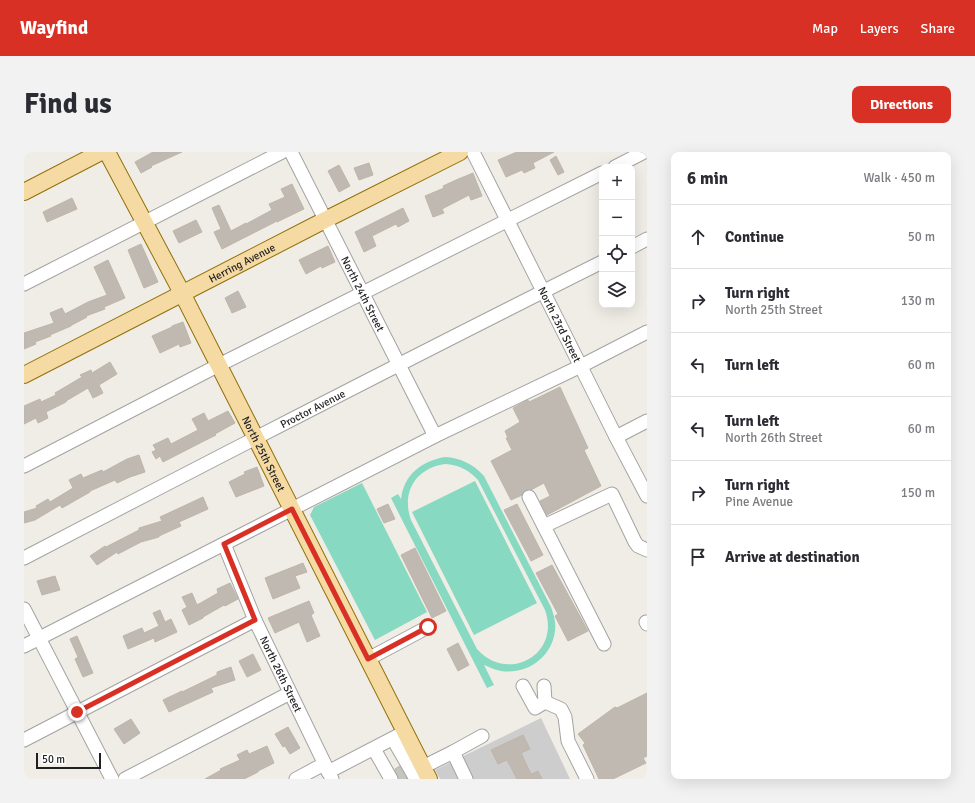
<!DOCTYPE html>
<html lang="en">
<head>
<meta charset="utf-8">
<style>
	:root { --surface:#fff; --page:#f2f2f3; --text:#2b2b33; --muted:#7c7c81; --line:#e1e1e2; --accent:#d93025 }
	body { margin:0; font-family:Signika,sans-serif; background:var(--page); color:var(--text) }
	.controls { position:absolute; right:12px; top:12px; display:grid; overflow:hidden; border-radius:8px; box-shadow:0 4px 16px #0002 }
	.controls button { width:36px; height:36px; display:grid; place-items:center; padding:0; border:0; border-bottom:1px solid var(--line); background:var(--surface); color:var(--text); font:20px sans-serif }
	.scale { position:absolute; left:12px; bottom:10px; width:65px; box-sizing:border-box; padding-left:4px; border:2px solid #1f1f1f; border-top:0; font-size:11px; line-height:14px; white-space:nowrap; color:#1f1f1f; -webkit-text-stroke:3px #fff; paint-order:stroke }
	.stop { position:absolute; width:12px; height:12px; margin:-9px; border:3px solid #d93025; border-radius:50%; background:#fff }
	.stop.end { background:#d93025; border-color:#fff; box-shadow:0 1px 4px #0008 }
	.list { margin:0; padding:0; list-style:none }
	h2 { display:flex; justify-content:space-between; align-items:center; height:52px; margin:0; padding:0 16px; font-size:17px }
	h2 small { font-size:13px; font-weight:400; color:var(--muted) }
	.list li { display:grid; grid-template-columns:26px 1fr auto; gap:12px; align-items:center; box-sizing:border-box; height:64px; padding:0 16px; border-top:1px solid var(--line) }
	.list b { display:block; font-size:15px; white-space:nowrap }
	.list p { margin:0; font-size:13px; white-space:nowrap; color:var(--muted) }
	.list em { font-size:13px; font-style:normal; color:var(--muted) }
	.icon { flex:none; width:22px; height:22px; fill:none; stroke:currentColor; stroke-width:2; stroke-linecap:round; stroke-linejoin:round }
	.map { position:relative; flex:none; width:623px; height:627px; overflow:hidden; border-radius:8px }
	header { display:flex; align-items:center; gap:24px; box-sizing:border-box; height:56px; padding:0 20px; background:var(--accent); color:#fff }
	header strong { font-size:19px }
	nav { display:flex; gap:22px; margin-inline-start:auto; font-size:14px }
	.intro { display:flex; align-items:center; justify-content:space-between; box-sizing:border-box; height:96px; padding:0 24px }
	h1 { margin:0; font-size:28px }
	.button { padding:10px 18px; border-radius:8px; background:var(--accent); color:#fff; font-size:14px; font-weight:700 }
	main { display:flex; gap:24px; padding:0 24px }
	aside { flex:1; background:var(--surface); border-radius:8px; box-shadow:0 4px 16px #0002 }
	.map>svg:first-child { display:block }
	.religious { fill:#cdcdcd }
	.pitch { fill:#88d9c2; fill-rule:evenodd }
	.building { fill:#bfb9b2; stroke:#c0b5a8 }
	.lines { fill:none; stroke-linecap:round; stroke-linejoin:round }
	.minor-tunnel { stroke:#c5c4bd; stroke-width:13; stroke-dasharray:13 6; stroke-linecap:butt }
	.minor-casing { stroke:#a3a3a3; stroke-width:15 }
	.major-casing { stroke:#907109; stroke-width:18 }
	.minor { stroke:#fff; stroke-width:13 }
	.major { stroke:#f6daa3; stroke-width:16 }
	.route { stroke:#d93025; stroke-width:5 }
	.labels { text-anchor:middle; stroke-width:3.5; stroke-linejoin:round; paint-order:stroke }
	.street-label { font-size:11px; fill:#1f1f1f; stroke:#fff }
</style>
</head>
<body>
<header>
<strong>Wayfind</strong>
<nav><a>Map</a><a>Layers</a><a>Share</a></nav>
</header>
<div class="intro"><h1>Find us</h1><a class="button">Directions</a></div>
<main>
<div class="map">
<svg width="623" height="627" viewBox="0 0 623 627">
	<rect width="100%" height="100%" fill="#efede5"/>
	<!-- religious -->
	<path class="religious" d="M517 566 546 627H416L411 618Z"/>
	<!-- pitch -->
	<path class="pitch" d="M421 305C437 306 449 312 460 324L527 455C530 463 532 471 531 479 528 505 503 523 477 519 471 518 466 515 460 513L470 533 463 536 367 346 374 342 377 347C380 322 398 309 421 305ZM421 312C435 313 445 318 454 328L521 458C537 502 484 532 453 497L387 368C377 340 392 316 421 312Z
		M451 329 513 451 450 483 388 360Z
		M338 331 403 460 351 488 286 363 290 355Z"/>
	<!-- building -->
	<path class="building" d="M129 0H158L127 14 128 15 117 21 111 10Z
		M493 0H530L509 11 511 16 500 21 498 18 482 25 474 8Z
		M532 4 540 20 534 23 526 8Z
		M345 11 349 23 335 28 330 16Z
		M315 13 326 34 315 40 304 19Z
		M449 21 458 44 447 48 445 43 418 57 420 61 409 65 401 44 420 36 419 34 432 28Z
		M268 32 280 57 253 70V69L198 97 190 80 197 77 188 56 195 53 207 79 222 71V72L248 58 245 52 261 45 257 37Z
		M48 46 53 57 23 70 19 60Z
		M379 56 385 69 374 75 372 72 348 84 352 94 340 100 331 80Z
		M172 68 178 80 155 91 149 79Z
		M117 92 134 130 120 136 104 98Z
		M304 94 311 110 298 116 297 114 282 122 275 108Z
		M84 108 101 146 80 155 81 157 62 164 63 165 46 174H47L26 183 27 184 11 190 12 192 0 197V181L30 171 26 161 38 156 41 162 64 150 83 143 70 115Z
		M214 139 222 155 208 161 201 146Z
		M159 170 167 191 156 195 155 192 136 201 128 184 148 175V174Z
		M86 210 93 222 75 233 79 241 69 246 64 236 42 249V250L22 260 24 266 14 271 12 266 0 272V254L16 247 17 250 32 243 31 241 58 225 56 223 67 218 68 221Z
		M536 235 564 296 560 298 577 334 523 363 516 349 526 344 520 331 507 338 505 337 501 338 498 343 487 348 467 309 488 298 482 286H484L481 279 496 270 489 256 504 248 505 250Z
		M204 259 211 271 191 282 192 283 180 289 139 310 136 304 132 307 128 300 132 298 129 293 144 286 147 292 174 278 168 267 180 261 184 269Z
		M115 303 121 320 106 325 93 331 91 328 66 339V340L38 356 36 353 11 368 0 371V360L13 356 12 354 24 347 26 350 49 336 45 328 57 322 59 326 78 318 79 320 103 307Z
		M233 315 240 334 212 345 205 330 221 322 220 320Z
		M179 345 184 357 155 370 157 374 135 384V385L117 390 94 402 93 400 73 413 66 404 81 394 82 395 115 378V376L138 369 136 365Z
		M364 352 371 367 360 371 353 357Z
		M493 352 519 403 507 409 480 358Z
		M391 396 422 459 408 466 377 403Z
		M279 411 283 420 271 424 276 436 249 447 241 426Z
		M528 413 564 479 544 489 531 464 534 462 512 421Z
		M31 424 36 438 18 443 13 429Z
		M206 431 214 447 201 454 200 453 179 465V466L165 473 158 458 163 455 158 445 168 441 173 453 194 441 193 437Z
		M285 449 290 461 287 463 296 484 283 490 275 470 251 481 244 466Z
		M136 458 141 470 147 467 153 480 131 490 130 486 104 497 99 484 118 476 120 481 135 474 129 461Z
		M53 484 69 521 59 525 51 507 54 505 46 487Z
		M434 491 445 513 434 519 423 497Z
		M229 502 237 518 223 525 215 509Z
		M207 515 211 528 187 536 189 540 145 560 139 548 158 539V540L193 523V520Z
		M623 541V604L619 606 622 611 589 627H575L559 593 561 591 554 582 591 555 593 556Z
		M107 567 116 581 100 592 90 577Z
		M264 575 276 596 266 602 261 594 259 595 251 582Z
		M499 583 506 597 497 601 507 622 514 619 518 627H493L483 608 474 612 467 598Z
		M243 594 250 611 234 619V620L220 627H181L197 618 196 617 216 608 213 603 223 598 225 602Z
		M376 614 383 627H375L371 617Z"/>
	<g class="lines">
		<!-- minor-tunnel -->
		<path class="minor-tunnel" d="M373 624 382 619"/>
		<!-- minor casing -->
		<g class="minor-casing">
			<g id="minor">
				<path id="s1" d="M267 0 411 284"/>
				<path id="s2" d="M449 0 519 139 592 285 623 344"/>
				<path d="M591 15 620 0"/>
				<path d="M608 95 623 87"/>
				<path d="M0 132 258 0"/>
				<path d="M592 285 623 269"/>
				<path d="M0 314 195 213 578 21"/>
				<path d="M505 345 580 492"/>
				<path d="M520 374 588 342 611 390 614 394 623 398"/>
				<path id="s3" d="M200 392 231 468 308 627"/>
				<path id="s4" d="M0 406C192 306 384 207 578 110"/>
				<path d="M0 457 88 627"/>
				<path d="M622 470 623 472"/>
				<path d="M0 494 411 284 557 214 623 180"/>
				<path d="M344 507 404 475"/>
				<path d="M499 534 511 556 521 550 537 557 541 565 544 589 563 627"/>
				<path d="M520 534 521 550"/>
				<path d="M369 587 392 627"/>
				<path d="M0 588 231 468"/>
				<path d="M350 597 367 627"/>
				<path d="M429 600 442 627"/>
				<path d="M399 615 429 600 458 584"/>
				<path d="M304 620 381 580"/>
				<path d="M101 627 266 541"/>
				<path d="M272 627 300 612"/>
			</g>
		</g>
		<!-- major casing -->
		<g class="major-casing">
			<g id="major">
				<path id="s5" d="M83 0 158 141 405 627"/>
				<path d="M0 40 77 0"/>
				<path id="s6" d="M0 223 301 68 436 0"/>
			</g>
		</g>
		<!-- minor -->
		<use href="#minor" class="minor"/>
		<!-- major -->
		<use href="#major" class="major"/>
	</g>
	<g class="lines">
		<!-- route -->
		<path class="route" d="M53 560 231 468 200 392 268 357 344 507 404 475"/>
	</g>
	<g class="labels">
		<!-- street labels -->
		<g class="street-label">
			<text dy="4" stroke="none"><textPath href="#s6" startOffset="245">Herring Avenue</textPath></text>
			<text dy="4" stroke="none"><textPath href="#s1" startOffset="159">North 24th Street</textPath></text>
			<text dy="4" stroke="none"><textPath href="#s2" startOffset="193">North 23rd Street</textPath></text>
			<text dy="4" stroke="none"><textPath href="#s4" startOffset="325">Proctor Avenue</textPath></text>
			<text dy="4" stroke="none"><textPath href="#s5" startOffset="340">North 25th Street</textPath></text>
			<text dy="4" stroke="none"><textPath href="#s3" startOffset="142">North 26th Street</textPath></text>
		</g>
	</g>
</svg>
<div class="controls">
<button>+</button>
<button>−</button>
<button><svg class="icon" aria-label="locate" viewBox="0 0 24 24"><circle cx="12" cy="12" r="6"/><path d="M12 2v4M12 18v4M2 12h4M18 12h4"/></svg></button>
<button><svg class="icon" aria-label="layers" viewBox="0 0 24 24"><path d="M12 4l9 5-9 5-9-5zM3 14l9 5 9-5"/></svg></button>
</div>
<div class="scale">50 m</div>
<div class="stop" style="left:404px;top:475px"></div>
<div class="stop end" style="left:53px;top:560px"></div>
</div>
<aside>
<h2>6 min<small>Walk · 450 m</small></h2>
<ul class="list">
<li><svg class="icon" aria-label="ahead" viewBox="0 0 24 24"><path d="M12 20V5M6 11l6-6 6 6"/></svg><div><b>Continue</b></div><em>50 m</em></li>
<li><svg class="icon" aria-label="right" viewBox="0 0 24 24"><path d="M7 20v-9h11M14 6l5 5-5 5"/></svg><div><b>Turn right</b><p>North 25th Street</p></div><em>130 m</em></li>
<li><svg class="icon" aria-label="left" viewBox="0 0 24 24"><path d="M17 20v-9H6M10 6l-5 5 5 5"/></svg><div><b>Turn left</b></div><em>60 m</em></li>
<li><svg class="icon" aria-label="left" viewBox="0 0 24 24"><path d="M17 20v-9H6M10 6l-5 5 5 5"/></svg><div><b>Turn left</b><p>North 26th Street</p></div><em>60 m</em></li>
<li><svg class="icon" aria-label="right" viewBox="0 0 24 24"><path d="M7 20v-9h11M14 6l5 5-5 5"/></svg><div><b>Turn right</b><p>Pine Avenue</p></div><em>150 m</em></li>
<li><svg class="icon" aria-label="arrive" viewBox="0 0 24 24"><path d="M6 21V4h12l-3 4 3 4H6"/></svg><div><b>Arrive at destination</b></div></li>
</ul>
</aside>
</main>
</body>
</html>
